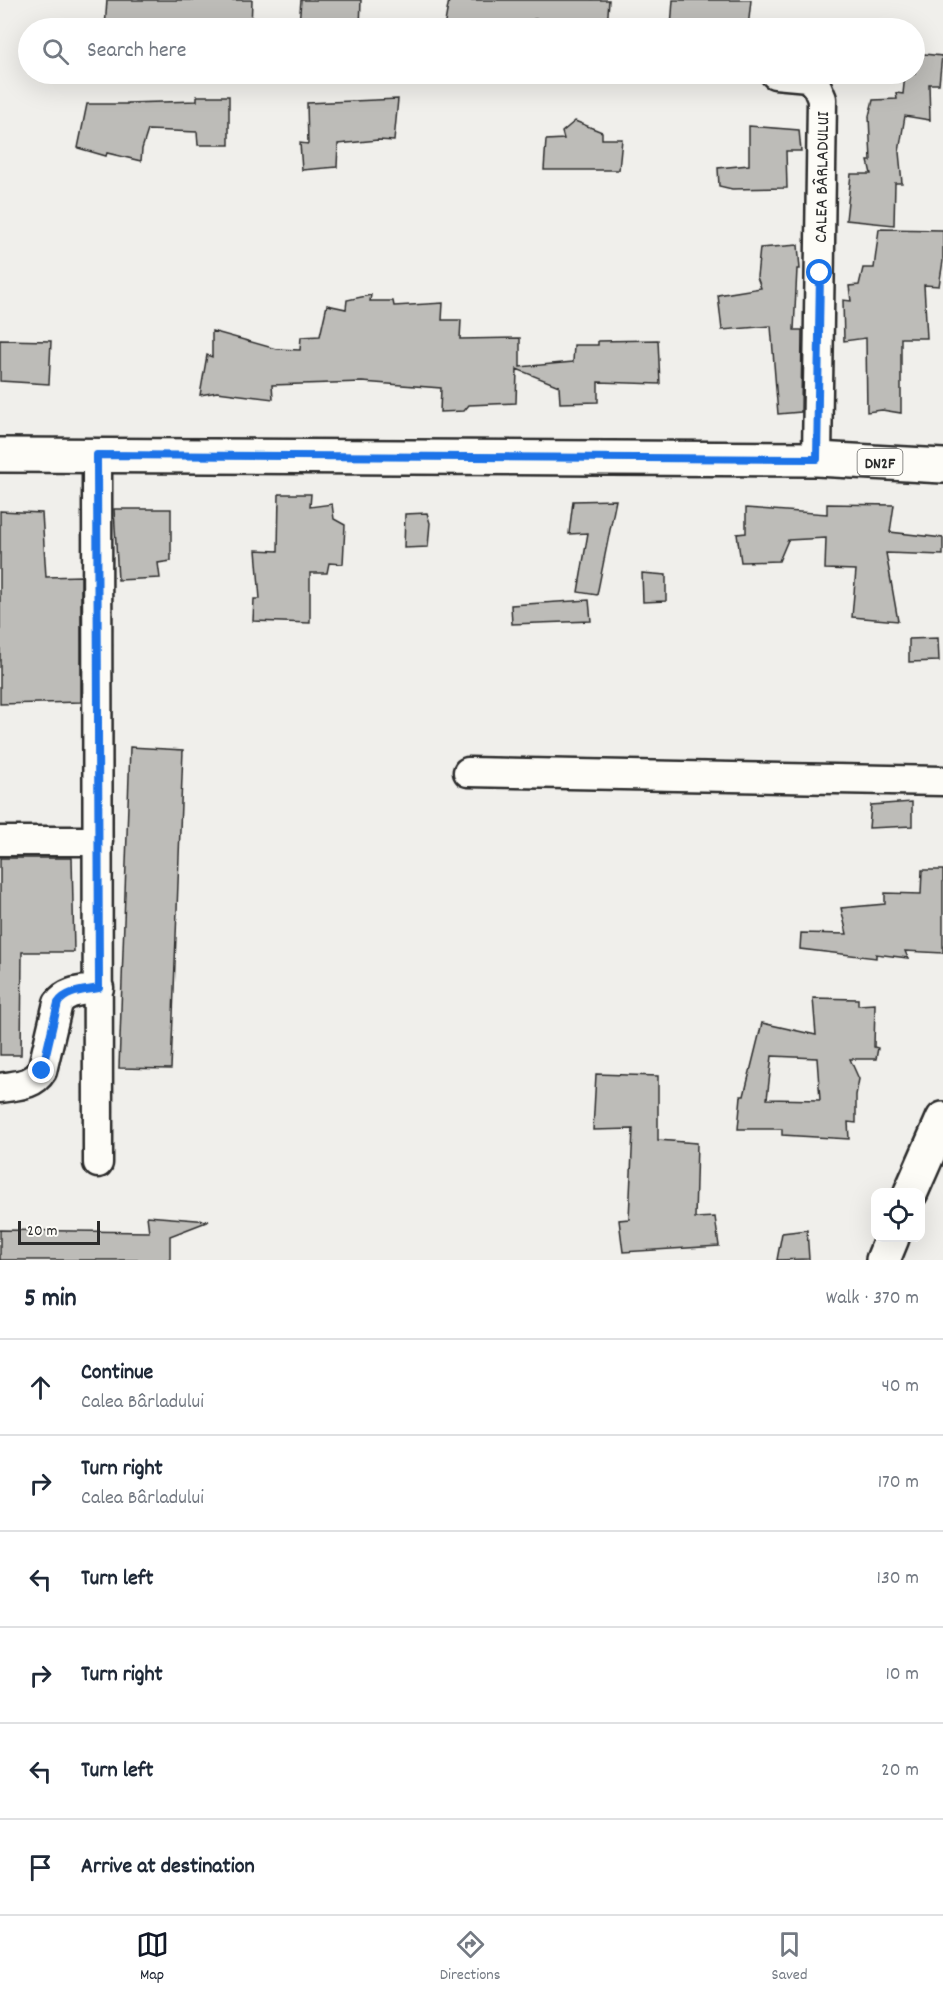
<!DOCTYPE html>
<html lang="en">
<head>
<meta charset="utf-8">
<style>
	:root { --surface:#fff; --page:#f2f2f3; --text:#1f2937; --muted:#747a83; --line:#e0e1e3; --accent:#111827 }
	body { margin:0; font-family:Dekko,sans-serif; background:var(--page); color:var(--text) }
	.controls { position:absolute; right:18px; bottom:18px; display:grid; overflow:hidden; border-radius:12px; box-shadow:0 6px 24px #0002 }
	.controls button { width:54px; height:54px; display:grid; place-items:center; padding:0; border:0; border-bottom:2px solid var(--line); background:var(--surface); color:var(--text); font:30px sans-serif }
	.scale { position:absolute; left:18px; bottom:15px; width:82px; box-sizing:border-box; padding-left:6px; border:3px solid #2b2b2b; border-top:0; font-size:16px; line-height:21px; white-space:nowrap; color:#2b2b2b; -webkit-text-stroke:4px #fdfcf7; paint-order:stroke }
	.stop { position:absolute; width:18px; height:18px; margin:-14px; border:4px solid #1a73e8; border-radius:50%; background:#fff }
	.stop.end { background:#1a73e8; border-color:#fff; box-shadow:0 2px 6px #0008 }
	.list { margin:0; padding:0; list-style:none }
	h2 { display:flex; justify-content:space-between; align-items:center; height:78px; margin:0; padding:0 24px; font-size:26px }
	h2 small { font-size:20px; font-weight:400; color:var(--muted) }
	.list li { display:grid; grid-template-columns:39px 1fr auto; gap:18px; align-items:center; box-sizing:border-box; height:96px; padding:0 24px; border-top:2px solid var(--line) }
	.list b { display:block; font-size:22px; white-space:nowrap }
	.list p { margin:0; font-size:20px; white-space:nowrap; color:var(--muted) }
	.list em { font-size:20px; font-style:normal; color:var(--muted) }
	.icon { flex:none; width:33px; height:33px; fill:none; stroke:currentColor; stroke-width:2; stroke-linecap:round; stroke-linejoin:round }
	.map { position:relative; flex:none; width:943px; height:1260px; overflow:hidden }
	.search { position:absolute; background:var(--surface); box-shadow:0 6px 24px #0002; left:18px; right:18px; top:18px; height:66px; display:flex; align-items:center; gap:15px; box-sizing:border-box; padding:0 21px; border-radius:33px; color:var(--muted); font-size:22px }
	.sheet { height:654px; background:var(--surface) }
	nav { display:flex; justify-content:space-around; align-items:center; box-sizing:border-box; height:84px; border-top:2px solid var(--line); background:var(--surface); font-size:16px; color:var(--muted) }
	nav a { display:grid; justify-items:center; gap:3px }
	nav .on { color:var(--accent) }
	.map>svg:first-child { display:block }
	.building { fill:#bdbcb8; stroke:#2b2b2b; stroke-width:1.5; fill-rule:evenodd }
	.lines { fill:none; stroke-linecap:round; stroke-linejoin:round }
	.minor-casing { stroke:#2b2b2b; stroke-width:33 }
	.major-casing { stroke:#2b2b2b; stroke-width:38 }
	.minor { stroke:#fdfcf7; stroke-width:28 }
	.major { stroke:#fdfcf7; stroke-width:33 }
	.route { stroke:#1a73e8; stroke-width:8 }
	.labels { text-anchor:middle; stroke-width:5; stroke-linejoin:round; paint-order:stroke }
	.shield { fill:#fdfcf7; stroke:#6a6a68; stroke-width:1.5 }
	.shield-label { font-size:16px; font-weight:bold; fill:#2b2b2b }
	.street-label { font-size:18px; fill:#2b2b2b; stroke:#fdfcf7 }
</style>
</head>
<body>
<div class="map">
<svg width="943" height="1260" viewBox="0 0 943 1260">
	<rect width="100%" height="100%" fill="#f0efeb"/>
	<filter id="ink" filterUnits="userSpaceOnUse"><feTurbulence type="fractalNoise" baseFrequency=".0167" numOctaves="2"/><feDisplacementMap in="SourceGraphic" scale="12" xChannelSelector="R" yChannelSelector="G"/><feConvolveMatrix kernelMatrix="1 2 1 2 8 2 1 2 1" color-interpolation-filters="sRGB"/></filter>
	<g filter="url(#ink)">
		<!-- building -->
		<path class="building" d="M107 0H252L251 28 172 27V28H105Z
			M301 0H361L360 28H308L311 24H299Z
			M449 0H609L607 28H583L586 21 534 19V28H444Z
			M673 0H751L748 28H671Z
			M915 53 942 56 939 84H929L930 120 905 116 899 152 902 183H895L894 225 846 220 851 174H871L868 161H871L869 116 873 100 897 99 896 93 903 94 905 74H915Z
			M197 96H229V145H198L197 132 148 130 142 149 141 161 107 153 106 156 78 148 87 104H127V103L197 101Z
			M398 99 394 141 378 140 338 144 337 167 302 170 300 143 308 144 307 103Z
			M575 121 602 132V139H622L619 170H544L546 140 564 139 562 132Z
			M749 126 799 130 801 151H786L787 188 732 189 719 186 718 168 749 165Z
			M879 229 943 230V261L939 286 924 285 927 338H901V413L882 410 867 412 866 338 844 341 843 300 851 301 849 286 859 285 863 268H874Z
			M798 245 800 269H797L794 330H802L801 412 778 414 771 326 722 330 718 295 761 288 757 277 760 248Z
			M371 295 370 301H393L394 306 443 303 442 320H461L460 339 520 338V367L573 362 574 345H598V341L658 340 660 384 598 382V402L560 403 559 386 517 369 516 403 469 405 464 411 440 412 441 388 362 382 272 385 273 399 217 392 200 395 207 355 212 357V331L276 349 300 350 301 337 320 336 327 305 346 309 347 300Z
			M0 340 51 341 49 384 0 381Z
			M279 494H311L310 507 332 504 334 519 345 525 343 564 329 563 327 573H310V623L253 621 254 599H260L256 550 278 551Z
			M616 500 597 595 578 592 588 533 569 534 573 501Z
			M827 504 894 505 890 532 943 538V555L886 553 898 621 852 617 856 570 825 569 826 538 788 540 779 561 741 562 737 534 746 533V508L827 514Z
			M114 509H171V561L158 563 160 578 118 580Z
			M0 511 42 513 46 577 81 576V702L0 704Z
			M427 513 430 523 428 547 404 548 405 514Z
			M642 573 666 575V601L643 602Z
			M589 600 591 621 512 624 511 605Z
			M938 638 939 661 909 662V639Z
			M130 747 183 750 171 1069 119 1068Z
			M912 802V826L869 828 871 805Z
			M0 858H72L74 952H22L21 1055H0Z
			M922 870H943V953L905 951 908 958 876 954V958L800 949 801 933 847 934 841 908 885 904V893L921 894Z
			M813 998 858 999V1005L875 1004 874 1047 878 1048 876 1059H850L859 1079 856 1095V1123L848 1122 849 1139 782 1135V1129H738L741 1096H744L762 1023 816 1035ZM772 1056 817 1058 820 1100 767 1099Z
			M596 1074 658 1076V1140L697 1143 695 1218 715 1217 719 1246 623 1252 619 1220 629 1219 633 1129 593 1130Z
			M147 1216 209 1221 170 1236V1260H0V1230L149 1232Z
			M807 1230 809 1259 777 1260 782 1233Z"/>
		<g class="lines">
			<!-- minor casing -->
			<g class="minor-casing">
				<path id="minor" d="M775 74 808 77 817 87 822 99 817 459
					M97 455 98 1163
					M468 772 943 781
					M0 841H98
					M0 1088C16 1085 33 1086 42 1071L58 1003C67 990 84 991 99 988"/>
			</g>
			<!-- major casing -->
			<g class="major-casing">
				<path id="major" d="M0 455 817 459 943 466
					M911 1192 943 1119
					M883 1260 892 1238"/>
			</g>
			<!-- minor -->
			<use href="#minor" class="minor"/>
			<!-- major -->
			<use href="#major" class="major"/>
		</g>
	</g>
	<g class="lines" filter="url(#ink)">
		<!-- route -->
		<path class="route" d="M42 1071 58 1003C67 990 84 991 99 988L97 455 817 459 820 273"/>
	</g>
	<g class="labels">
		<!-- shield labels -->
		<rect class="shield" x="857.5" y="449" width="45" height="26" rx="4.5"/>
		<g class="shield-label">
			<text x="880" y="468">DN2F</text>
		</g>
		<!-- street labels -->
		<g class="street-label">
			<text transform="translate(821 177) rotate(-89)" y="6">CALEA BÂRLADULUI</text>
		</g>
	</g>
</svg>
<div class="controls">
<button><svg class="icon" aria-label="locate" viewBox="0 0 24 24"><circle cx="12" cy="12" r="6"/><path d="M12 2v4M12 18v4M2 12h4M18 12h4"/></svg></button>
</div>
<div class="scale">20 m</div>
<div class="stop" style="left:820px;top:273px"></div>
<div class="stop end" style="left:42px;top:1071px"></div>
<div class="search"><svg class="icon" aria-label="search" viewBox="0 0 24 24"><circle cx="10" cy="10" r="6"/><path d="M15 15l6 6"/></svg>Search here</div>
</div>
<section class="sheet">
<h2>5 min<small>Walk · 370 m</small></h2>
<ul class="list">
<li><svg class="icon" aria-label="ahead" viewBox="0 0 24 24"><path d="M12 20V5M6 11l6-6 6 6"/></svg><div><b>Continue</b><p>Calea Bârladului</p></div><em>40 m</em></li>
<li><svg class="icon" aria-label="right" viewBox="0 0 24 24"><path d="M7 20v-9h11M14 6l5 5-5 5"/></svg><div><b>Turn right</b><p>Calea Bârladului</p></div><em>170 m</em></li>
<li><svg class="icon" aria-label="left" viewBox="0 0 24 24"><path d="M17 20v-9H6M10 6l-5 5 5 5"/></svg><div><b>Turn left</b></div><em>130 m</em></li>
<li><svg class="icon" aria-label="right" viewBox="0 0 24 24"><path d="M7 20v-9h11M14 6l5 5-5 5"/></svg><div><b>Turn right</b></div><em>10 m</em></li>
<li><svg class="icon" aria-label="left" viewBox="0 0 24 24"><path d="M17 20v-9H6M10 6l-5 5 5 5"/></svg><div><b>Turn left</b></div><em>20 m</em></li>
<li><svg class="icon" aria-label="arrive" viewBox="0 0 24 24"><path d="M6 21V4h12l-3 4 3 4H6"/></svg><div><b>Arrive at destination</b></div></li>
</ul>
</section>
<nav>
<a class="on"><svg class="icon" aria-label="map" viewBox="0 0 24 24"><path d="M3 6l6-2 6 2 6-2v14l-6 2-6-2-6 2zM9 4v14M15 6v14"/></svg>Map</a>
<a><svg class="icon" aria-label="directions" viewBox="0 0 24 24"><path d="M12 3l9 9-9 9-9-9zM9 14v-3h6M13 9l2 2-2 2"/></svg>Directions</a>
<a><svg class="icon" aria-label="saved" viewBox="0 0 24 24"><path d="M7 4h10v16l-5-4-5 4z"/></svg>Saved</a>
</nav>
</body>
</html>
